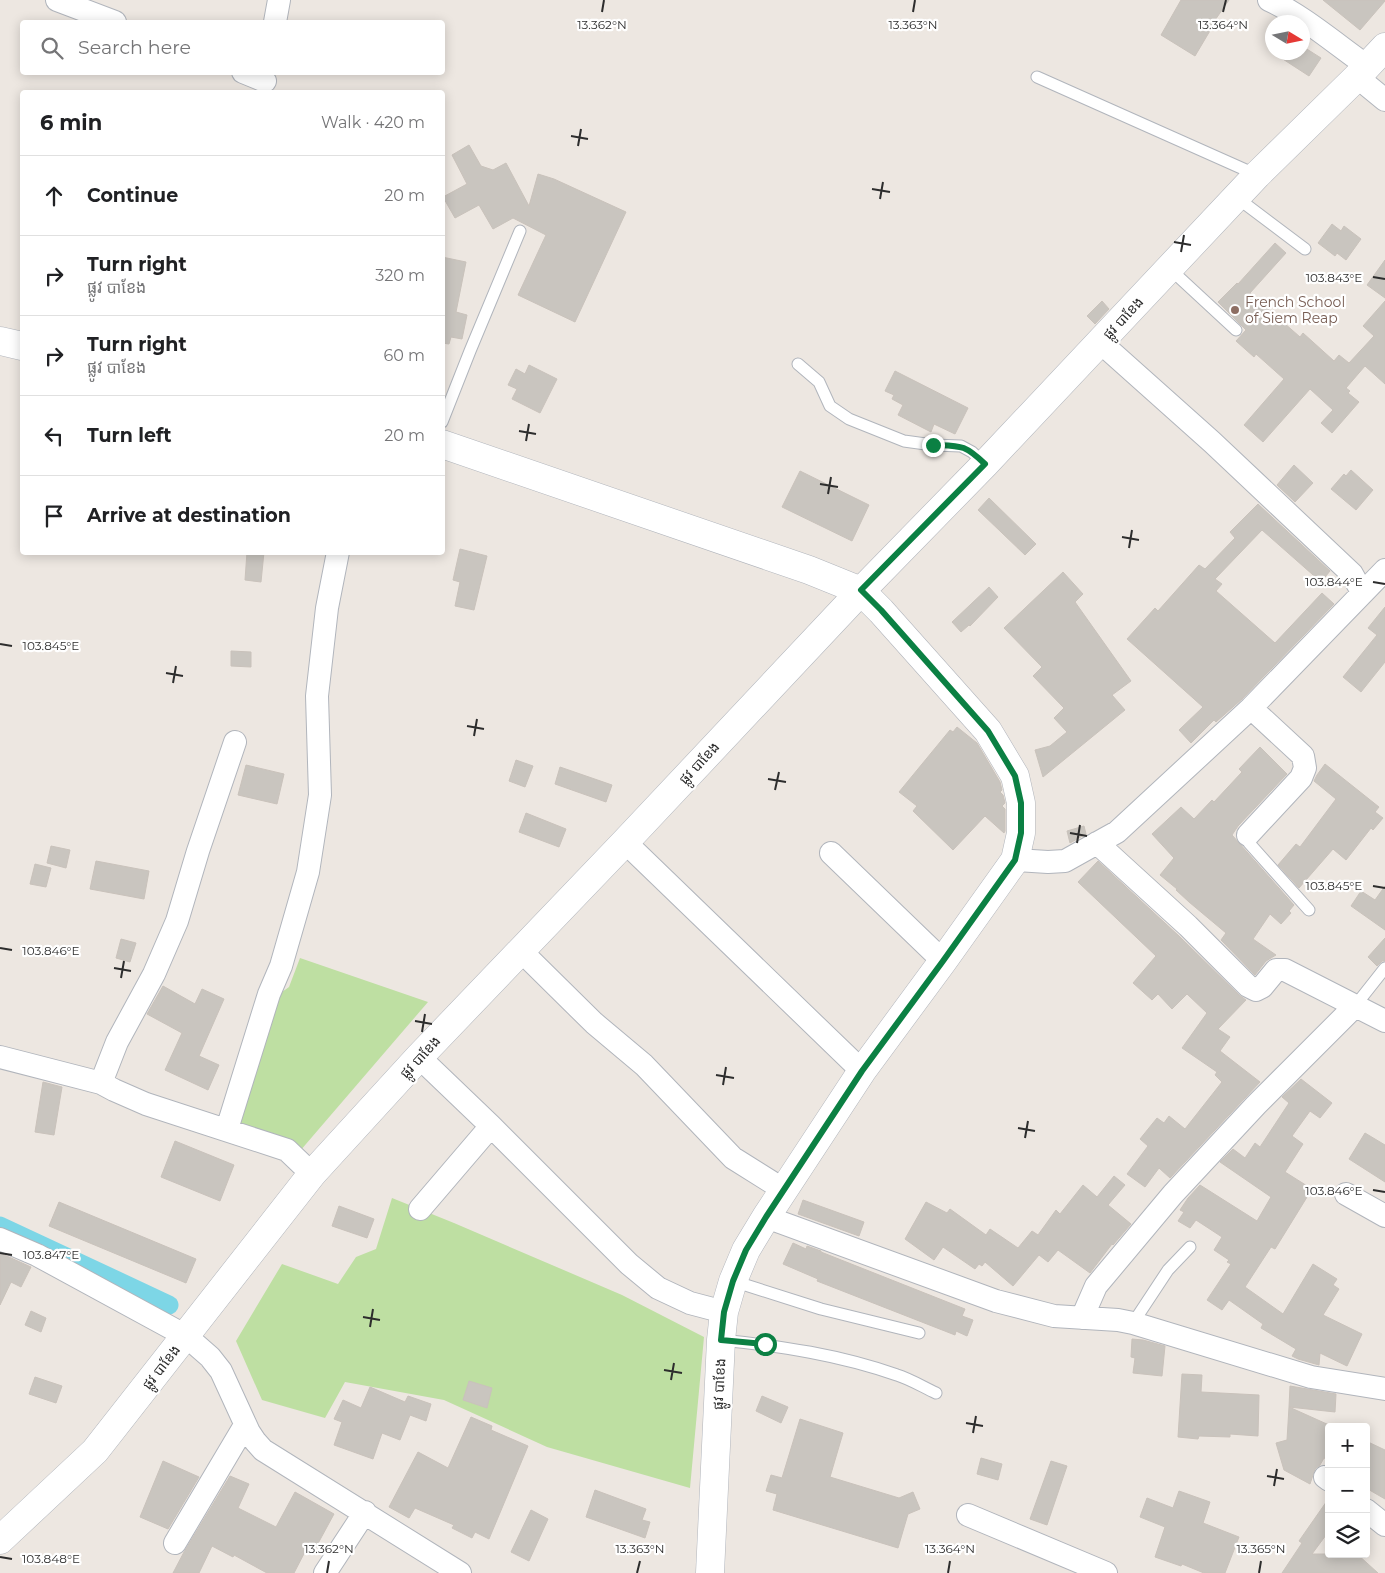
<!DOCTYPE html>
<html lang="en">
<head>
<meta charset="utf-8">
<style>
	:root { --surface:#fff; --page:#f6f6f6; --text:#202124; --muted:#757577; --line:#e0e0e0 }
	body { margin:0; font-family:Montserrat,"Noto Sans Khmer",sans-serif; background:var(--page); color:var(--text) }
	.controls { position:absolute; right:15px; bottom:15px; display:grid; overflow:hidden; border-radius:5px; box-shadow:0 2px 12px #0003 }
	.controls button { width:45px; height:45px; display:grid; place-items:center; padding:0; border:0; border-bottom:1px solid var(--line); background:var(--surface); color:var(--text); font:25px sans-serif }
	.compass { position:absolute; left:1265px; top:15px; width:45px; height:45px; border-radius:50%; background:var(--surface); box-shadow:0 2px 12px #0003; rotate:100deg }
	.stop { position:absolute; width:15px; height:15px; margin:-11px; border:4px solid #0b8043; border-radius:50%; background:#fff }
	.stop.end { background:#0b8043; border-color:#fff; box-shadow:0 1px 5px #0008 }
	.list { margin:0; padding:0; list-style:none }
	h2 { display:flex; justify-content:space-between; align-items:center; height:65px; margin:0; padding:0 20px; font-size:21px }
	h2 small { font-size:16px; font-weight:400; color:var(--muted) }
	.list li { display:grid; grid-template-columns:32px 1fr auto; gap:15px; align-items:center; box-sizing:border-box; height:80px; padding:0 20px; border-top:1px solid var(--line) }
	.list b { display:block; font-size:19px; white-space:nowrap }
	.list p { margin:0; font-size:16px; white-space:nowrap; color:var(--muted) }
	.list em { font-size:16px; font-style:normal; color:var(--muted) }
	.icon { flex:none; width:28px; height:28px; fill:none; stroke:currentColor; stroke-width:2; stroke-linecap:round; stroke-linejoin:round }
	.map { position:relative; flex:none; width:1385px; height:1573px; overflow:hidden }
	.search { position:absolute; background:var(--surface); box-shadow:0 2px 12px #0003; left:20px; top:20px; width:425px; height:55px; display:flex; align-items:center; gap:12px; box-sizing:border-box; padding:0 18px; border-radius:5px; color:var(--muted); font-size:19px }
	.panel { position:absolute; background:var(--surface); box-shadow:0 2px 12px #0003; left:20px; top:90px; width:425px; height:465px; border-radius:5px }
	.map>svg:first-child { display:block }
	.green { fill:#bedfa2 }
	.lines { fill:none; stroke-linecap:round; stroke-linejoin:round }
	.canal { stroke:#7dd6e6; stroke-width:19 }
	.building { fill:#c9c5bf; stroke:#c9c2bb }
	.service-casing { stroke:#b1b5bc; stroke-width:13 }
	.minor-casing { stroke:#b1b5bc; stroke-width:24 }
	.tertiary-casing { stroke:#b1b5bc; stroke-width:29 }
	.service { stroke:#fff; stroke-width:11 }
	.minor { stroke:#fff; stroke-width:22 }
	.tertiary { stroke:#fff; stroke-width:28 }
	.route { stroke:#0b8043; stroke-width:6 }
	.ticks { fill:none; stroke:#2d2d2d; stroke-width:2 }
	.education-dot { fill:#8d6e63; stroke:#fff; stroke-width:2 }
	.labels { text-anchor:middle; stroke-width:4.5; stroke-linejoin:round; paint-order:stroke }
	.education-label { font-size:14px; fill:#785e54; stroke:#fff; text-anchor:start }
	.street-label { font-size:14px; fill:#2d2d2d; stroke:#fff }
	.ticks-label { font-size:12px; text-anchor:middle; fill:#2d2d2d; stroke:#fff; stroke-width:4.5; stroke-linejoin:round; paint-order:stroke }
</style>
</head>
<body>
<div class="map">
<svg width="1385" height="1573" viewBox="0 0 1385 1573">
	<rect width="100%" height="100%" fill="#ede7e1"/>
	<!-- green -->
	<path class="green" d="M300 958 428 1002 300 1151 234 1126 275 997 289 987Z
		M392 1198 454 1223 622 1295 704 1337 690 1488 547 1447 444 1400 345 1382 325 1418 262 1400 236 1341 282 1264 338 1284 356 1257 376 1249Z"/>
	<g class="lines">
		<!-- canal -->
		<path class="canal" d="M0 1226 169 1305"/>
	</g>
	<!-- building -->
	<path class="building" d="M1181 0H1229L1213 23 1214 24 1195 56 1161 35Z
		M1323 0H1385V1L1360 30Z
		M1302 46 1321 58 1309 76 1272 52H1302Z
		M469 145 481 166 493 170 506 163 529 206 538 174 554 179 626 212 575 322 518 295 546 235 513 218 493 229 479 205 455 218 443 197 467 184 452 155Z
		M1332 224 1341 231 1344 226 1361 239 1346 260 1337 253 1335 256 1318 243Z
		M1275 243 1286 253 1250 293 1300 337 1303 333 1334 361 1339 355 1349 363 1374 336 1363 326 1385 301V384L1365 366 1346 388 1350 391 1348 393 1359 402 1332 433 1321 423 1333 410 1310 389 1263 442 1244 425 1284 379 1256 354 1254 357 1236 341 1246 330 1218 302 1237 283 1238 284Z
		M442 257 466 262 456 312 467 315 462 339 451 337 449 344 442 343Z
		M1385 260V298L1367 285Z
		M1102 301 1109 309 1095 324 1087 316Z
		M529 365 557 379 540 413 512 399 517 389 508 385 516 369 525 374Z
		M895 371 968 408 955 434 934 424 931 432 898 415 903 405 892 399 894 395 885 391Z
		M1294 465 1313 483 1295 502 1277 485Z
		M1351 470 1373 490 1356 510 1331 489 1344 474 1346 476Z
		M800 471 869 505 852 541 782 507Z
		M989 498 1036 544 1025 555 978 510Z
		M1258 504 1330 571 1321 582 1262 530 1215 579 1222 584 1216 591 1275 643 1322 593 1334 604 1242 699 1216 722 1214 720 1191 743 1179 730 1203 707 1127 639 1155 608 1158 611 1199 565 1205 569 1235 538 1230 532Z
		M460 549 487 556 474 610 455 606 460 582 453 580Z
		M247 552H264L261 582 245 580Z
		M1063 572 1083 594 1075 602 1131 681 1112 695 1125 710 1043 777 1035 750 1050 746 1067 732 1054 718 1064 708 1033 676 1042 667 1004 628Z
		M989 587 998 597 970 626 969 625 961 632 952 622Z
		M1385 607V662L1361 692 1343 677 1377 635 1368 628Z
		M231 651 251 652V667L231 666Z
		M957 727 977 743 1000 782 1002 790 1000 792 1003 795 1005 803 1002 806 1005 809V831L1004 833 985 816 953 850 913 811 917 806 899 792 950 730 953 732Z
		M1260 747 1287 774 1238 826 1232 835 1294 905 1289 911 1291 913 1281 924 1270 914 1253 939 1276 955 1266 961 1255 975 1221 940 1226 933 1189 902 1176 890 1177 889 1160 875 1174 858 1152 834 1181 807 1194 819 1212 800 1214 802 1242 772 1239 769Z
		M516 760 533 766 525 787 509 781Z
		M1325 764 1379 807 1375 812 1383 818 1373 830 1371 828 1346 860 1333 849 1299 888 1278 865 1296 844 1300 847 1336 799 1314 781 1317 775Z
		M246 765 284 774 277 804 238 795Z
		M560 767 612 785 606 802 555 784Z
		M526 813 566 829 559 847 519 832Z
		M1084 826 1086 834 1070 843 1067 831Z
		M51 846 70 850 66 868 47 863Z
		M96 861 149 871 144 899 90 889Z
		M1098 861 1179 936 1239 995 1246 1000 1218 1029 1230 1037 1220 1051 1260 1082 1170 1178 1159 1168 1145 1187 1127 1174 1148 1146 1140 1139 1157 1118 1164 1123 1169 1116 1185 1129 1222 1082 1215 1075 1217 1072 1182 1048 1207 1013 1187 994 1172 1009 1158 994 1152 1000 1133 983 1156 956 1078 882Z
		M35 864 51 868 46 887 30 884Z
		M1385 886V930L1351 906 1361 891 1375 900Z
		M1385 938V961H1382L1377 966 1368 957Z
		M121 939 136 943 130 962 116 958Z
		M163 986 195 1004 202 989 224 999 199 1056 219 1065 208 1090 165 1070 182 1033 147 1014Z
		M1301 1079 1332 1103 1320 1118 1310 1111 1292 1136 1303 1144 1285 1172 1312 1189 1275 1249 1271 1247 1245 1287 1283 1314 1313 1264 1337 1279 1333 1285 1339 1289 1323 1315 1362 1334 1347 1366 1320 1353 1319 1365 1298 1359 1292 1356 1296 1349 1261 1328 1263 1324 1229 1300 1222 1310 1207 1300 1231 1264 1227 1262 1229 1260 1214 1250 1222 1237 1196 1220 1190 1228 1178 1221 1184 1212 1180 1210 1188 1198 1200 1185 1257 1221 1271 1197 1220 1162 1233 1149 1245 1158 1255 1143 1260 1147 1289 1103 1282 1097Z
		M43 1082 62 1087 54 1135 35 1132Z
		M1365 1133 1385 1145V1182L1349 1159Z
		M175 1141 234 1165 220 1201 161 1177Z
		M1114 1176 1125 1185 1108 1205 1131 1224 1113 1245 1112 1244 1090 1273 1058 1250 1048 1262 1039 1255 1013 1286 985 1262 982 1266 979 1264 975 1269 943 1247 934 1260 905 1239 926 1202 947 1213 950 1209 986 1235 990 1229 1018 1248 1032 1231 1038 1235 1056 1210 1060 1214 1083 1185 1097 1197Z
		M803 1200 864 1222 859 1236 798 1214Z
		M59 1202 196 1259 186 1283 49 1226Z
		M339 1206 374 1219 367 1238 332 1226Z
		M793 1243 806 1249 807 1246 821 1251V1252L965 1309 962 1316 973 1320 967 1336 956 1331 955 1335 817 1281 818 1279 783 1264Z
		M0 1253 31 1267 21 1287 11 1282 0 1305Z
		M31 1311 46 1318 41 1332 25 1325Z
		M1132 1339 1143 1340 1165 1346 1162 1376 1133 1373 1135 1358 1131 1357Z
		M1182 1374 1202 1375 1201 1392 1259 1395 1258 1436 1230 1434V1437L1199 1436 1198 1439 1178 1437Z
		M35 1377 62 1386 56 1403 29 1394Z
		M469 1381 492 1388 487 1408 463 1400Z
		M1290 1386 1336 1394 1335 1412 1289 1407Z
		M370 1387 405 1402 408 1396 431 1404 426 1421 410 1415 400 1440 382 1433 373 1459 334 1445 342 1422 334 1419 343 1400 361 1408Z
		M762 1396 788 1407 781 1423 756 1411Z
		M1289 1407 1329 1425V1460L1324 1458 1320 1465 1315 1469 1310 1484 1284 1470 1276 1443 1287 1440Z
		M471 1417 492 1426 491 1430 528 1446 489 1539 475 1532 472 1538 452 1528 454 1525 415 1508 409 1518 389 1507 418 1452 448 1468Z
		M800 1419 843 1433 830 1477 899 1498 913 1492 920 1509 908 1514 898 1548 773 1510 777 1494 766 1491 771 1475 782 1478Z
		M1366 1441 1385 1450V1499L1366 1488Z
		M981 1458 1002 1464 998 1480 977 1474Z
		M163 1461 199 1477 168 1529 140 1517Z
		M1051 1461 1067 1466 1047 1525 1030 1519Z
		M230 1476 249 1484 238 1508 276 1527 295 1492 334 1514 315 1549 308 1546 294 1573H267L234 1555 233 1557 212 1546 199 1573H173L184 1552Z
		M595 1490 646 1509 642 1520 650 1522 645 1538 586 1517Z
		M1179 1491 1210 1502 1203 1523 1239 1537 1225 1573H1204L1182 1564 1181 1566 1155 1557 1165 1527 1140 1517 1147 1498 1173 1508Z
		M1329 1498V1531L1312 1554H1357L1378 1573H1282L1302 1543 1299 1541Z
		M531 1510 548 1519 529 1561 511 1552Z"/>
	<g class="lines">
		<!-- service casing -->
		<g class="service-casing">
			<path id="service" d="M1037 77 1257 175
				M1236 197 1305 249
				M1169 268 1236 330
				M798 364 819 382 830 406 849 419 904 441 933 445 961 446 972 452 985 464
				M442 422 470 351 520 231
				M1248 835 1249 843 1309 910
				M1355 1006 1385 968
				M733 1281 821 1309 919 1333
				M1133 1323 1168 1270 1190 1247
				M721 1340C781 1346 840 1355 897 1375 910 1379 923 1387 936 1393"/>
		</g>
		<!-- minor casing -->
		<g class="minor-casing">
			<path id="minor" d="M57 0 115 22
				M1269 0C1302 15 1337 45 1367 66
				M275 22 279 0
				M243 72 265 81
				M1357 77 1385 100
				M1100 342 1212 442 1352 574 1362 592
				M1248 835 1301 778 1305 768 1303 756 1251 708
				M625 842 862 1071
				M1097 843 1188 926 1248 986 1256 990 1262 987 1276 970H1285L1385 1021
				M831 853 943 961
				M1015 860 1048 862 1065 861 1117 832 1251 708 1385 570
				M520 950 594 1023 644 1065 733 1158 784 1190
				M0 1057 101 1083 114 1090 146 1104 287 1150 312 1174
				M419 1057 491 1126 629 1264 658 1288 690 1303 724 1312
				M101 1083 117 1042 154 974 177 921 198 851 235 742
				M227 1129 269 994 281 966 308 872 320 795 317 696 327 608 338 552
				M1346 1194 1385 1216
				M420 1209 491 1126
				M766 1217 996 1301 1054 1316 1118 1320 1133 1323 1311 1377 1385 1389
				M0 1239 37 1255 186 1336 210 1357 221 1371 249 1432 255 1441 263 1450 460 1573
				M1082 1318 1096 1286 1173 1194 1256 1105 1355 1006
				M1325 1477 1329 1480
				M1366 1510 1385 1525
				M968 1515 1106 1573
				M175 1543 245 1425
				M325 1573 365 1512"/>
		</g>
		<!-- tertiary casing -->
		<g class="tertiary-casing">
			<path id="tertiary" d="M0 341 22 346
				M442 444 809 570 861 591 881 611 988 731 1015 776 1021 803V833L1015 860 943 961 862 1071 766 1217 746 1250 733 1281 724 1312 721 1340 710 1573
				M0 1540 95 1451 312 1174 419 1057 625 842 861 591 985 464 1257 175 1357 77 1385 47"/>
		</g>
		<!-- service -->
		<use href="#service" class="service"/>
		<!-- minor -->
		<use href="#minor" class="minor"/>
		<!-- tertiary -->
		<use href="#tertiary" class="tertiary"/>
	</g>
	<g class="lines">
		<!-- route -->
		<path class="route" d="M765 1344 721 1340 724 1312 733 1281 746 1250 766 1217 862 1071 943 961 1015 860 1021 833V803L1015 776 988 731 881 610 861 590 985 464C964 444 961 446 933 445"/>
	</g>
	<!-- ticks -->
	<path class="ticks" d="M602 12 604 0M913 12 915 0M1223 12 1226 0M571 136 588 139M578 146 581 129M872 189 890 192M880 199 883 182M1174 242 1191 245M1181 252 1184 235M1373 277 1385 279M519 431 536 434M526 441 529 424M820 484 838 487M828 494 831 477M1122 537 1139 540M1129 548 1132 530M1373 582 1385 584M0 644 12 646M166 673 183 676M173 683 176 666M467 726 484 729M474 736 477 719M768 779 786 782M775 790 779 772M1070 833 1087 836M1077 843 1080 825M1373 886 1385 888M0 948 12 950M114 968 131 971M121 978 124 961M415 1021 432 1024M422 1032 425 1014M716 1075 734 1078M723 1085 726 1067M1018 1128 1035 1131M1025 1138 1028 1121M1373 1190 1385 1192M0 1253 12 1255M363 1317 380 1320M370 1327 373 1309M664 1370 682 1373M671 1380 674 1363M966 1423 983 1426M973 1433 976 1416M1267 1476 1284 1479M1274 1486 1277 1469M0 1557 12 1559M327 1573 329 1561M637 1573 640 1561M948 1573 950 1561M1259 1573 1261 1561"/>
	<!-- markers -->
	<circle class="education-dot" cx="1235" cy="310" r="5"/>
	<g class="labels">
		<!-- education labels -->
		<g class="education-label">
			<text x="1245" y="307">French School<tspan x="1245" dy="16">of Siem Reap</tspan></text>
		</g>
		<!-- street labels -->
		<g class="street-label">
			<text transform="translate(1123 318) rotate(-47)" y="5">ផ្លូវ បាខែង</text>
			<text transform="translate(699 763) rotate(-47)" y="5">ផ្លូវ បាខែង</text>
			<text transform="translate(420 1057) rotate(-47)" y="5">ផ្លូវ បាខែង</text>
			<text transform="translate(161 1367) rotate(-52)" y="5">ផ្លូវ បាខែង</text>
			<text transform="translate(719 1384) rotate(-87)" y="5">ផ្លូវ បាខែង</text>
		</g>
	</g>
	<g class="ticks-label">
		<text x="602" y="29">13.362°N</text>
		<text x="913" y="29">13.363°N</text>
		<text x="1223" y="29">13.364°N</text>
		<text x="1334" y="282">103.843°E</text>
		<text x="1334" y="586">103.844°E</text>
		<text x="51" y="650">103.845°E</text>
		<text x="1334" y="890">103.845°E</text>
		<text x="51" y="955">103.846°E</text>
		<text x="1334" y="1195">103.846°E</text>
		<text x="51" y="1259">103.847°E</text>
		<text x="329" y="1553">13.362°N</text>
		<text x="640" y="1553">13.363°N</text>
		<text x="950" y="1553">13.364°N</text>
		<text x="1261" y="1553">13.365°N</text>
		<text x="51" y="1563">103.848°E</text>
	</g>
</svg>
<div class="controls">
<button>+</button>
<button>−</button>
<button><svg class="icon" aria-label="layers" viewBox="0 0 24 24"><path d="M12 4l9 5-9 5-9-5zM3 14l9 5 9-5"/></svg></button>
</div>
<svg class="compass" viewBox="-18 -18 36 36"><path d="M0-13l5 13h-10z" fill="#e53935"/><path d="M0 13l5-13h-10z" fill="#757577"/></svg>
<div class="stop" style="left:765px;top:1344px"></div>
<div class="stop end" style="left:933px;top:445px"></div>
<div class="search"><svg class="icon" aria-label="search" viewBox="0 0 24 24"><circle cx="10" cy="10" r="6"/><path d="M15 15l6 6"/></svg>Search here</div>
<section class="panel">
<h2>6 min<small>Walk · 420 m</small></h2>
<ul class="list">
<li><svg class="icon" aria-label="ahead" viewBox="0 0 24 24"><path d="M12 20V5M6 11l6-6 6 6"/></svg><div><b>Continue</b></div><em>20 m</em></li>
<li><svg class="icon" aria-label="right" viewBox="0 0 24 24"><path d="M7 20v-9h11M14 6l5 5-5 5"/></svg><div><b>Turn right</b><p>ផ្លូវ បាខែង</p></div><em>320 m</em></li>
<li><svg class="icon" aria-label="right" viewBox="0 0 24 24"><path d="M7 20v-9h11M14 6l5 5-5 5"/></svg><div><b>Turn right</b><p>ផ្លូវ បាខែង</p></div><em>60 m</em></li>
<li><svg class="icon" aria-label="left" viewBox="0 0 24 24"><path d="M17 20v-9H6M10 6l-5 5 5 5"/></svg><div><b>Turn left</b></div><em>20 m</em></li>
<li><svg class="icon" aria-label="arrive" viewBox="0 0 24 24"><path d="M6 21V4h12l-3 4 3 4H6"/></svg><div><b>Arrive at destination</b></div></li>
</ul>
</section>
</div>
</body>
</html>
